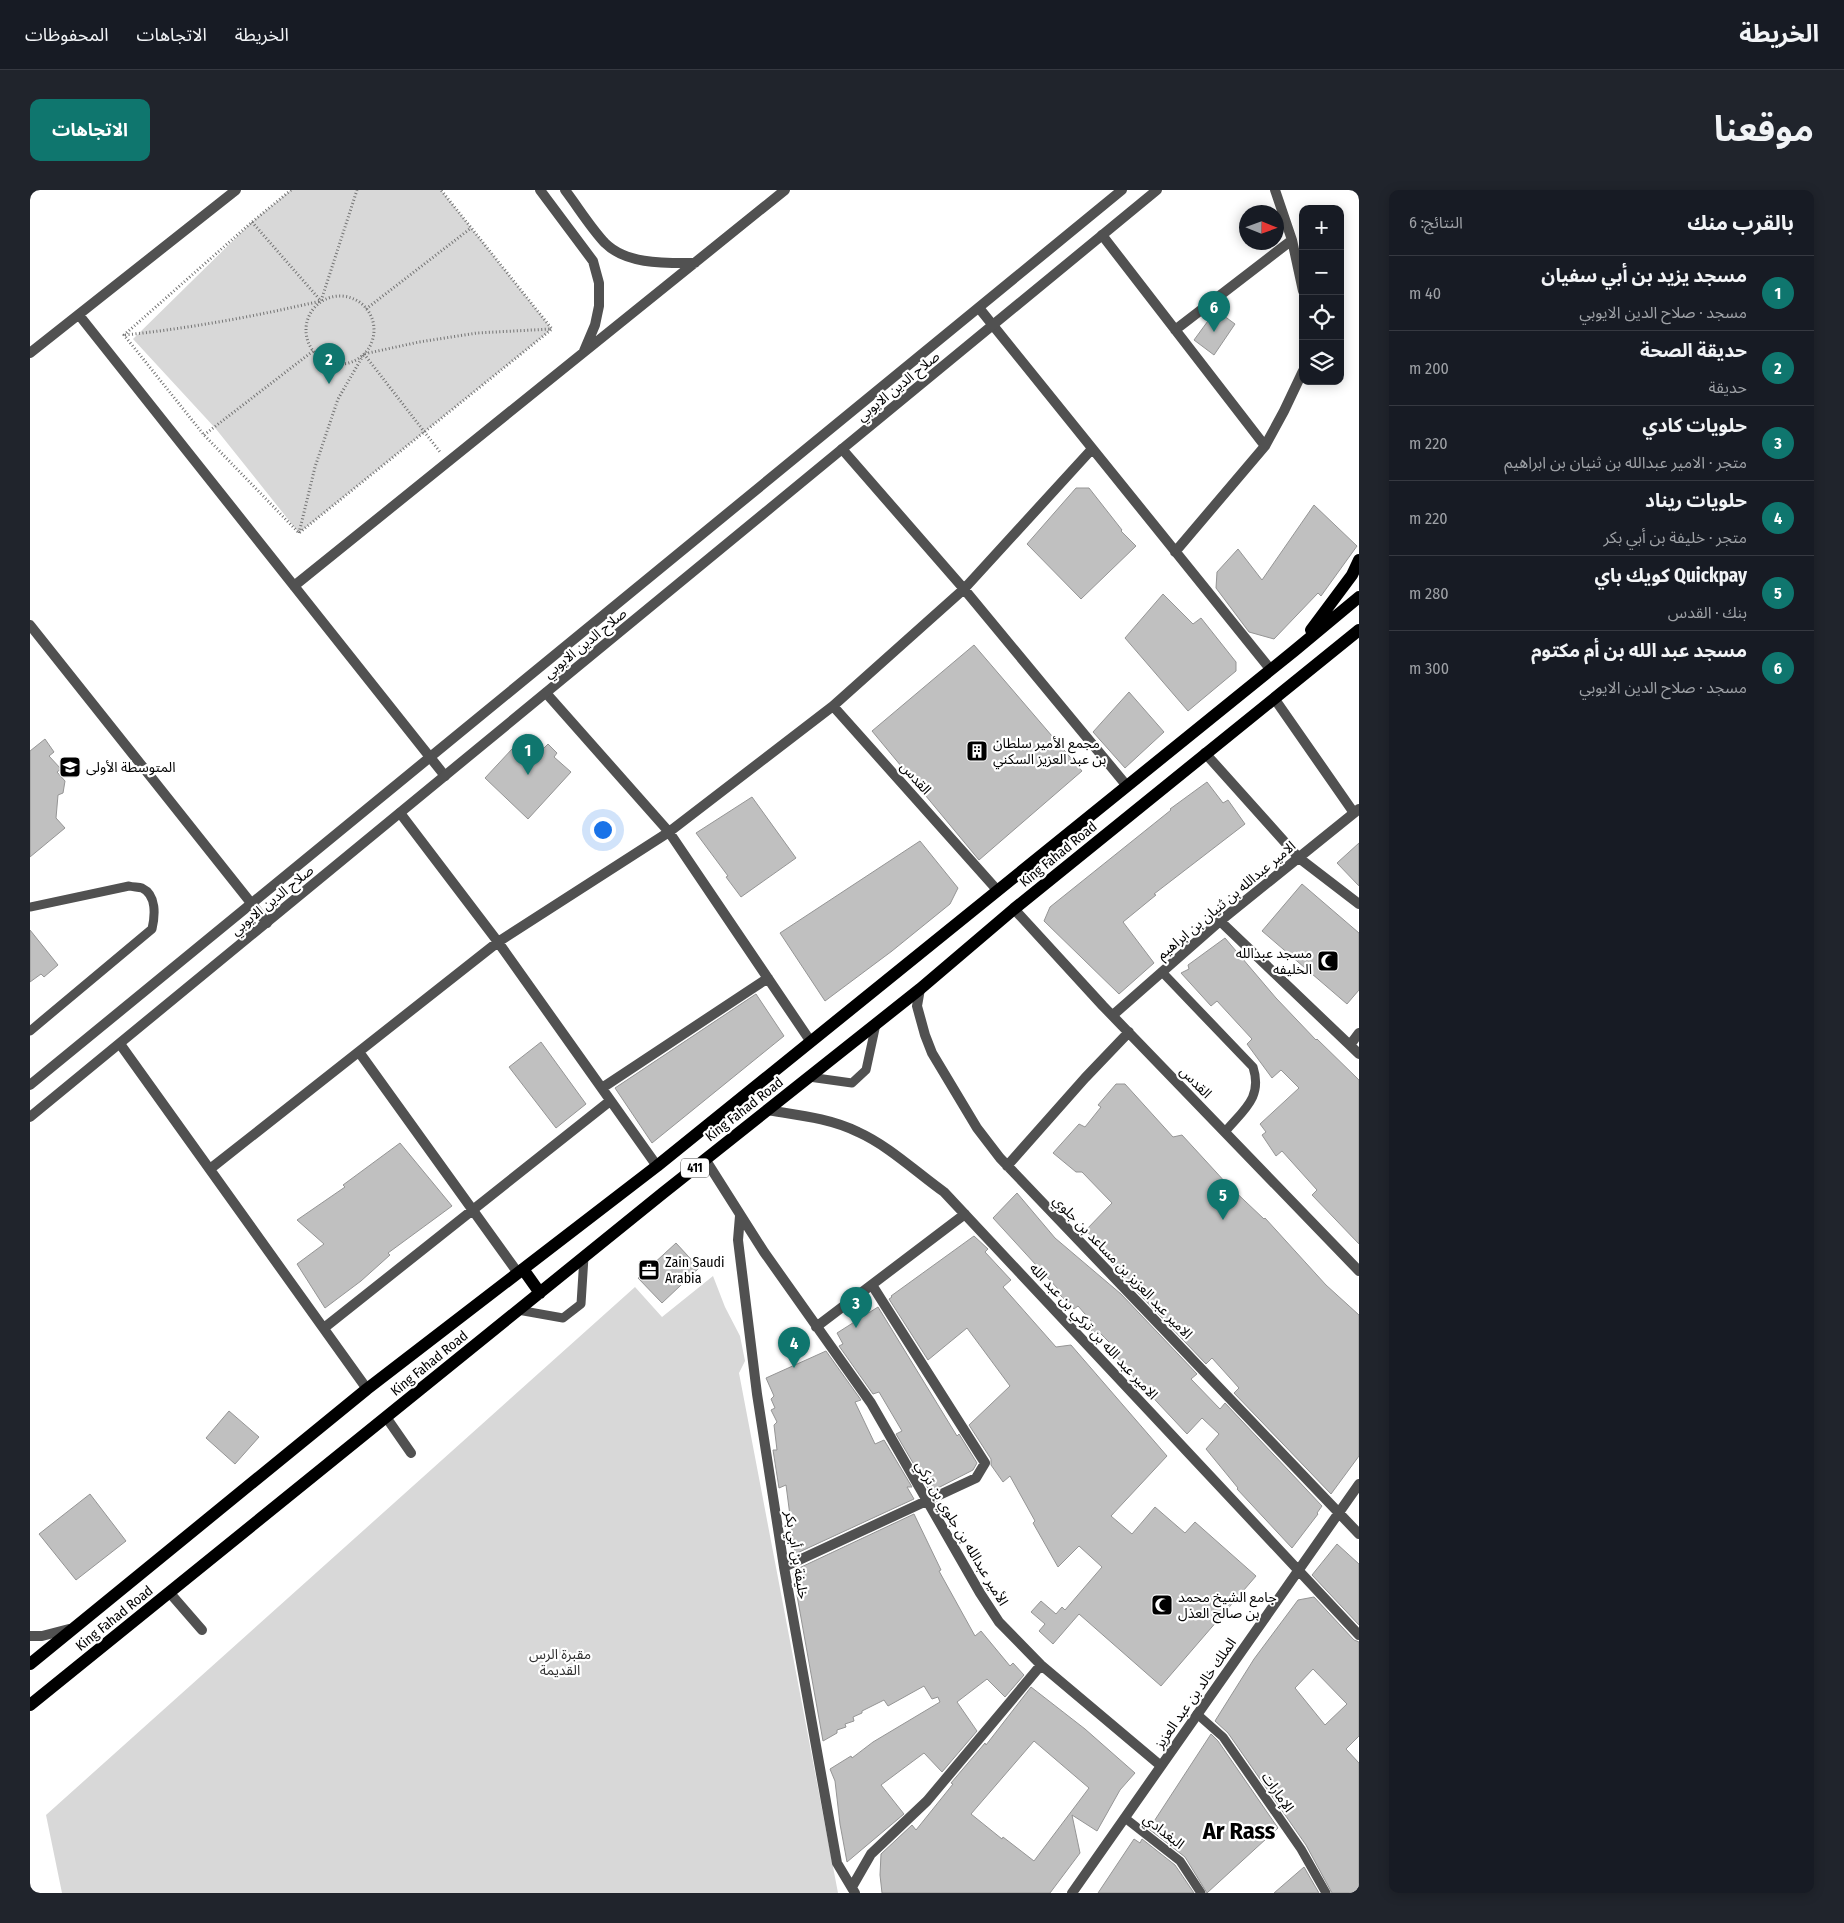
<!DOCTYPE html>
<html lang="ar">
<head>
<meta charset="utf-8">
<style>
	:root { --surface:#171b24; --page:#20242c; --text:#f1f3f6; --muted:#9ea1a6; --line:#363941; --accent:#0f766e }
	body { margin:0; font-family:"Fira Sans Condensed","Noto Sans Arabic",sans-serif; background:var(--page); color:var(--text); direction:rtl }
	.controls { position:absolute; right:15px; top:15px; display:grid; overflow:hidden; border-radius:10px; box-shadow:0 2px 12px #0003 }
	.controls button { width:45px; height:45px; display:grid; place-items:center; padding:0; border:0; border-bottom:1px solid var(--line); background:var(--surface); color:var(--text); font:25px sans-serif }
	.compass { position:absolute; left:1209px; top:15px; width:45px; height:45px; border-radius:50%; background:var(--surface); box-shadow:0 2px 12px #0003; rotate:91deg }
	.you { position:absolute; left:572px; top:639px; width:18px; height:18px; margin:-12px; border:4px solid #fff; border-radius:50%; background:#1a73e8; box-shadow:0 0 0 8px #1a73e833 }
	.badge { display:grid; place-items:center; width:32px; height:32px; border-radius:50%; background:var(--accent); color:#fff; font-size:16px; font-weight:700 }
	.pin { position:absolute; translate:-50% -41px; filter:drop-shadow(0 1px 2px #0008) }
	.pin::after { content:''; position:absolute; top:26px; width:18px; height:15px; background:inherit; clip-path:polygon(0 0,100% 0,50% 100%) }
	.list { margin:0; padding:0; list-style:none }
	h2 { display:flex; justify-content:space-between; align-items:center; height:65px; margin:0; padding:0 20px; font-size:21px }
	h2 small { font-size:16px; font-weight:400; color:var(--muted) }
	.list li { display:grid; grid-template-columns:32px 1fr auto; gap:15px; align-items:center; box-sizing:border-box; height:75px; padding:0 20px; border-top:1px solid var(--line) }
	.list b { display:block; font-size:19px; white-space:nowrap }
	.list p { margin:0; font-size:16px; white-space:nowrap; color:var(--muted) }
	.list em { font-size:16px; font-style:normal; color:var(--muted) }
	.icon { flex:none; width:28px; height:28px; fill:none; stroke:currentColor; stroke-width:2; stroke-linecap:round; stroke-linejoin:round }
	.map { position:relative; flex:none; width:1329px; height:1703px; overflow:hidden; direction:ltr; border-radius:10px }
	header { display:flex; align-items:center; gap:30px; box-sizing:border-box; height:70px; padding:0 25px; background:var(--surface); border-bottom:1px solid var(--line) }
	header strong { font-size:24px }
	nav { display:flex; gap:28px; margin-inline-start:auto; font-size:18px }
	.intro { display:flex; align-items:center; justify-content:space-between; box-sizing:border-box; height:120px; padding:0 30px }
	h1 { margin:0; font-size:35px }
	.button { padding:12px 22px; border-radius:10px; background:var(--accent); color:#fff; font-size:18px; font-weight:700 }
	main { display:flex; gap:30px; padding:0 30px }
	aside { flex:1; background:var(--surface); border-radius:10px; box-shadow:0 2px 12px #0003 }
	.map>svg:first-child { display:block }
	.green { fill:#d8d8d8 }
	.building { fill:#c0c0c0; stroke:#959595; fill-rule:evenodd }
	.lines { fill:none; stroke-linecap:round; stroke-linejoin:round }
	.path { stroke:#737373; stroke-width:3; stroke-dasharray:1 2.5; stroke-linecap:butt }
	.service { stroke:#515151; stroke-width:9 }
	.minor { stroke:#515151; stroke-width:10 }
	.tertiary { stroke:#515151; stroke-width:10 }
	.primary { stroke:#000; stroke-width:12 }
	.labels { text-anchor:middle; stroke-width:4.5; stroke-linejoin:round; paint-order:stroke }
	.shield { fill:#fff; stroke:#4c4c4c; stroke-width:1 }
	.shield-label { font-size:12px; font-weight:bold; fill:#000 }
	.street-label { font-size:14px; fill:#000; stroke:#fff }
	.poi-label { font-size:14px; fill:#000; stroke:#fff; text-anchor:start }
	.park-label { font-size:14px; fill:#2f2f2f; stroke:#fff }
	.town-label { font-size:24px; font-weight:bold; fill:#000; stroke:#fff }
</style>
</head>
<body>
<header>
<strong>الخريطة</strong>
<nav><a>الخريطة</a><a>الاتجاهات</a><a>المحفوظات</a></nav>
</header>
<div class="intro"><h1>موقعنا</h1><a class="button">الاتجاهات</a></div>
<main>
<aside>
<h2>بالقرب منك<small>النتائج: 6</small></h2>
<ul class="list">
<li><span class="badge">1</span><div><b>مسجد يزيد بن أبي سفيان</b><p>مسجد · صلاح الدين الايوبي</p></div><em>40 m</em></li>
<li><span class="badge">2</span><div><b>حديقة الصحة</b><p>حديقة</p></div><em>200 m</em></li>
<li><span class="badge">3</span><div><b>حلويات كادي</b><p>متجر · الامير عبدالله بن ثنيان بن ابراهيم</p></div><em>220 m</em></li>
<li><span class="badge">4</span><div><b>حلويات ريناد</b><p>متجر · خليفة بن أبي بكر</p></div><em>220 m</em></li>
<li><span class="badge">5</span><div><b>Quickpay كويك باي</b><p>بنك · القدس</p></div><em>280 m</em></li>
<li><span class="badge">6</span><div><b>مسجد عبد الله بن أم مكتوم</b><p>مسجد · صلاح الدين الايوبي</p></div><em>300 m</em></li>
</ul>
</aside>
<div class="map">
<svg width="1329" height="1703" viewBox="0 0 1329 1703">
	<rect width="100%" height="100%" fill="#fff"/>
	<!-- green -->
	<path class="green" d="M261 0H411L522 139 269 343 186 239 103 149 222 32Z
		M683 1086 695 1117 710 1146 715 1171 709 1183 808 1703H32L16 1625 605 1097 632 1127Z"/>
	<!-- building -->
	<path class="building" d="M1186 120 1205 134 1184 165 1164 150Z
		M1046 298H1059L1092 340 1091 341 1106 356 1051 409 997 354Z
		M1284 315 1327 356 1291 406 1288 403 1244 449 1219 442 1186 398 1187 382 1208 359 1232 390Z
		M1133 404 1163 434 1171 428 1206 472V481L1158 521 1095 448Z
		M944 455 1052 581 949 670 842 541Z
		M1099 502 1134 542 1095 578 1063 542Z
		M496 544 513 559 518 554 527 563 524 567 541 582 498 629 455 588Z
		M15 549 24 562 19 566 31 579 27 582 35 591 33 603 28 605 26 628 35 638 0 667V561Z
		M1177 592 1193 613 1198 610 1215 634 1124 704 1126 705 1093 732 1124 773 1089 804 1014 731 1020 717 1141 620 1140 619Z
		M722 607 766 668 711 707 696 687 698 686 666 643Z
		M890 651 928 698 920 714 862 761 795 811 750 743Z
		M1329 653V696L1307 673Z
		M1272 694 1329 743V800L1317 814 1232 741Z
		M0 740 28 775 14 787 11 784 0 792Z
		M1195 748 1246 808 1286 850 1287 849 1329 890V1054L1282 1005 1287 1000 1252 961 1246 966 1232 945 1236 942 1230 934 1269 898 1251 880 1242 888 1217 854 1222 849 1187 811 1181 816 1151 783 1159 779 1158 775Z
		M726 804 754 846 622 953 585 898Z
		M511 852 556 914 526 938 479 877Z
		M1086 894H1095L1143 947 1152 945 1197 994 1234 1029 1235 1028 1296 1095 1329 1125V1266L1301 1304 1204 1203 1209 1198 1182 1168 1176 1174 1093 1087 1056 1040 1082 1013 1052 982H1046L1023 963 1049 934 1055 937 1071 917 1068 915Z
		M370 953 422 1016 358 1063 360 1065 331 1091 295 1118 267 1074 294 1054 267 1030 315 997 313 995Z
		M987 1003 1025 1048 1091 1104 1167 1184 1161 1189 1190 1219 1195 1213 1292 1316 1287 1323 1288 1324 1262 1358 1207 1299 1208 1298 1176 1259 1189 1244 1172 1228 1157 1244 1099 1182 1083 1162 1086 1159 1068 1141 1061 1143 1062 1132 1048 1116 1044 1119 1026 1101 1028 1099 963 1028Z
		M944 1046 958 1059 955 1062 981 1090 973 1097 1026 1157 1041 1155 1137 1266 1081 1326 1102 1344 1125 1317 1155 1343 1165 1332 1226 1386 1131 1496 1049 1424 1023 1454 1009 1441 1015 1434 1001 1422 1011 1411 1026 1424 1032 1417 1035 1420 1072 1377 1049 1356 1028 1377 1003 1333 1005 1331 980 1286 973 1292 961 1275V1269L939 1235 980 1196 937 1138 898 1170 859 1109 862 1107 861 1106Z
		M646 1053 669 1078 632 1113 608 1088Z
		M848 1117 927 1246 929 1244 947 1273 943 1280 904 1300H899L866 1244 872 1241 849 1202 843 1204 809 1156 813 1154 807 1143Z
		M796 1161 831 1210 825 1212 845 1254 854 1250 882 1297H877L884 1309 765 1364 756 1295 749 1298 743 1260H747L744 1235 747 1232 741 1220 745 1218 741 1209 744 1206 736 1188Z
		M199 1221 229 1247 205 1274 176 1248Z
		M60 1304 96 1351 46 1390 9 1344Z
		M884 1324 911 1380 909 1381 945 1446 951 1441 980 1476 983 1473 994 1485 975 1507 957 1489 927 1512 947 1541 912 1582 894 1563 851 1595 874 1624 817 1672 810 1634 805 1591 800 1579 821 1566 822 1568 843 1552 910 1512 908 1507 902 1509 894 1496 858 1516 854 1510 832 1521V1523L823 1527 824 1531 815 1534 816 1537 807 1540V1543L793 1551 763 1383 767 1382V1379Z
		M1307 1354 1329 1374V1435L1282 1385Z
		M1284 1407 1324 1450 1329 1452V1546L1316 1559 1329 1573V1703H1302L1276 1655 1198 1543 1185 1531 1224 1469 1268 1410ZM1283 1479 1317 1514 1295 1535 1265 1498Z
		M1001 1497 1055 1539 1105 1583 1090 1600 1067 1641 1042 1625 1050 1663 1020 1703H852L850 1685 851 1664 882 1635 886 1640 923 1594 921 1593 955 1553 956 1555ZM1004 1551 1059 1598 1004 1671 973 1647 972 1649 941 1624Z
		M1181 1544 1188 1551 1248 1638 1177 1703 1155 1667 1119 1639Z
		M1104 1649 1110 1653 1112 1649 1145 1675 1164 1703H1068Z
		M1274 1677 1289 1703H1244Z"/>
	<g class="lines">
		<!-- path -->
		<path class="path" d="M261 0 222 32 94 145 174 245 269 343 522 139 411 0
			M222 32 291 111
			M276 140a34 34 0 1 1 68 0a34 34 0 1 1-68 0Z
			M336 119 441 38
			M95 145C162 138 226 126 291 111L327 0
			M334 164 410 262
			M174 245 283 161
			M269 343 285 277 308 209 334 164 389 152 447 143 521 139"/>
		<!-- service -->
		<path class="service" d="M0 717 99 696C103 697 109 697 112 698 127 705 125 726 122 739L0 841
			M1132 782 1223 877C1233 908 1213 920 1195 942
			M779 887 822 893 836 880 846 834
			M488 1120 533 1128 551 1114 554 1067
			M1167 1524 1193 1547 1271 1659 1296 1703
			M1095 1628 1150 1671 1171 1703"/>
		<!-- minor -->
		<path class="minor" d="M510 0 563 71 569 93V116L565 135 554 161
			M535 0C548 17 560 37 575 53 597 75 637 73 665 73
			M1245 0 1262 50 1273 101
			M1072 45 1235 256
			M949 118 1241 480
			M49 125 415 586
			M1145 140 1262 50
			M0 163 206 0
			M812 259 934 399 1097 596
			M1145 362 1235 256 1254 221 1273 181
			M264 396 755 0
			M0 435 237 733
			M516 503 639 642 781 852
			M1244 508 1324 623
			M803 516 968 701
			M1175 563 1269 668 1329 714
			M370 623 468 752 627 976
			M984 719 1073 816 1329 1081
			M1190 731 1329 864
			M890 799 887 816 895 845 902 863 947 938 970 968 1329 1344
			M1083 825 1190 731 1329 619
			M90 854 337 1199
			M1320 855 1329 843
			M329 862 488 1083
			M572 898 738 788
			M737 920C767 925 800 928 828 942 859 956 886 982 914 1002L1329 1445
			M675 969 734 1062 841 1213 950 1403 969 1432 1011 1475 1131 1576
			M977 976 1055 888 1099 842
			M180 979 468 752 639 642 803 516 934 399 1062 259
			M710 1026 708 1050 727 1204 754 1377 807 1673 825 1703
			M786 1137 935 1024
			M294 1138 580 911
			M356 1227 381 1263
			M754 1377 946 1288 955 1273 842 1095
			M139 1402 172 1440
			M822 1697 841 1664 897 1611 1011 1475
			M1042 1703 1329 1294"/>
		<!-- tertiary -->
		<path class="tertiary" d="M0 895 1092 0
			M0 927 1127 0
			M0 1446H12L39 1439"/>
		<!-- primary -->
		<path class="primary" d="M1281 440 1322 385 1329 370
			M493 1079 510 1103
			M0 1474 337 1199 627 976 1264 461 1329 407
			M0 1515 633 1003 890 799 984 719 1329 440"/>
	</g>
	<!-- icons -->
	<defs>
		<g id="building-square" transform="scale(1.125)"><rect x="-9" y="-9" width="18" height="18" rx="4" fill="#000" stroke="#fff"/><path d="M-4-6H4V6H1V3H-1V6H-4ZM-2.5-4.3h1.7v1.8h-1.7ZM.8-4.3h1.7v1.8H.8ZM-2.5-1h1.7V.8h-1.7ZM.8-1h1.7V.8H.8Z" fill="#fff"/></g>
		<g id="school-square" transform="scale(1.125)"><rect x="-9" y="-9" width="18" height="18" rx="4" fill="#000" stroke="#fff"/><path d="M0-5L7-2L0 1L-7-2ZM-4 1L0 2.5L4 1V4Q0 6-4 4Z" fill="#fff"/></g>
		<g id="mosque-square" transform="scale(1.125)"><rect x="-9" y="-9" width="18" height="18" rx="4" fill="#000" stroke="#fff"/><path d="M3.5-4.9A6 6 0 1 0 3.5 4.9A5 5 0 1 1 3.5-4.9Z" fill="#fff"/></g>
		<g id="office-square" transform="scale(1.125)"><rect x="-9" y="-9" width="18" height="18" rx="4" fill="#000" stroke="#fff"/><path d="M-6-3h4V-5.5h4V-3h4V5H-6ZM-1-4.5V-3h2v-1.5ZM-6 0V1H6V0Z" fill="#fff"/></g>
	</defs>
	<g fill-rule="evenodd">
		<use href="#building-square" x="947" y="561"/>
		<use href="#school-square" x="40" y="577"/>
		<use href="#mosque-square" x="1298" y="771"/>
		<use href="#office-square" x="619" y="1080"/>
		<use href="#mosque-square" x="1132" y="1415"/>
	</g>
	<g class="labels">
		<!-- shield labels -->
		<rect class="shield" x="651" y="968.5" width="28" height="19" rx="4"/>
		<g class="shield-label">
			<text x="665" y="982">411</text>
		</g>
		<!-- street labels -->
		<g class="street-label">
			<text transform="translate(868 196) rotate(-39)" y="5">صلاح الدين الايوبي</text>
			<text transform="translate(555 453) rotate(-39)" y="5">صلاح الدين الايوبي</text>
			<text transform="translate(886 588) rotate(48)" y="5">القدس</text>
			<text transform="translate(1028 664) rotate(-39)" y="5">King Fahad Road</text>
			<text transform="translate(242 710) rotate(-39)" y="5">صلاح الدين الايوبي</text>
			<text transform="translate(1196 710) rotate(-40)" y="5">الامير عبدالله بن ثنيان بن ابراهيم</text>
			<text transform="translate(1166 892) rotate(46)" y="5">القدس</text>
			<text transform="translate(714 919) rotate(-38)" y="5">King Fahad Road</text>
			<text transform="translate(1093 1077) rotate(46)" y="5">الامير عبد العزيز بن مساعد بن جلوي</text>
			<text transform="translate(1064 1141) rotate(47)" y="5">الامير عبد الله بن تركي بن عبد الله</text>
			<text transform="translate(399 1173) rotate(-39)" y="5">King Fahad Road</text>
			<text transform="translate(932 1343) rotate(59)" y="5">الأمير عبدالله بن جلوي بن تركي</text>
			<text transform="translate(767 1365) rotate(81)" y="5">خليفة بن أبي بكر</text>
			<text transform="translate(84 1428) rotate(-39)" y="5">King Fahad Road</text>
			<text transform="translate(1165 1503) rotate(-55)" y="5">الملك خالد بن عبد العزيز</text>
			<text transform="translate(1248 1602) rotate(55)" y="5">الإمارات</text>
			<text transform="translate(1134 1641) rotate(38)" y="5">البغدادي</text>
		</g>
		<!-- poi labels -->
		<g class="poi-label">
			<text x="963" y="558">مجمع الأمير سلطان<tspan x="963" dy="16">بن عبد العزيز السكني</tspan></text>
			<text x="56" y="582">المتوسطة الأولى</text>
			<text x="1282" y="768" text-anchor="end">مسجد عبدالله<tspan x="1282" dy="16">الخليفه</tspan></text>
			<text x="635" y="1077">Zain Saudi<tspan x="635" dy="16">Arabia</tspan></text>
			<text x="1148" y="1412">جامع الشيخ محمد<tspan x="1148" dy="16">بن صالح العذل</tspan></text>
		</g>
		<!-- park labels -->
		<g class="park-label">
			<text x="530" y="1469">مقبرة الرس<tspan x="530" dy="16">القديمة</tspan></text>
		</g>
		<!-- town labels -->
		<g class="town-label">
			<text x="1209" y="1649">Ar Rass</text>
		</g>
	</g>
</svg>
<div class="controls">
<button>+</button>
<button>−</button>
<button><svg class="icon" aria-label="locate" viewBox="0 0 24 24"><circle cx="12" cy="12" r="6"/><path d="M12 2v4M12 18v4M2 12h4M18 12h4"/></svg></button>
<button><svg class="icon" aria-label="layers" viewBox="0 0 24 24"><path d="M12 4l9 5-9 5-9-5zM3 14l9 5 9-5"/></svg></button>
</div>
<svg class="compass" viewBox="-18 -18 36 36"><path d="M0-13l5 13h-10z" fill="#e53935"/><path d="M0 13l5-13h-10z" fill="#9ea1a6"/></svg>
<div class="you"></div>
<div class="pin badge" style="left:498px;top:585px">1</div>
<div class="pin badge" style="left:299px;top:194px">2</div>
<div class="pin badge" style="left:826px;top:1138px">3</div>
<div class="pin badge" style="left:764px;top:1178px">4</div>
<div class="pin badge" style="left:1193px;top:1030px">5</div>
<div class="pin badge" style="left:1184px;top:142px">6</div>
</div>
</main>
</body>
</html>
